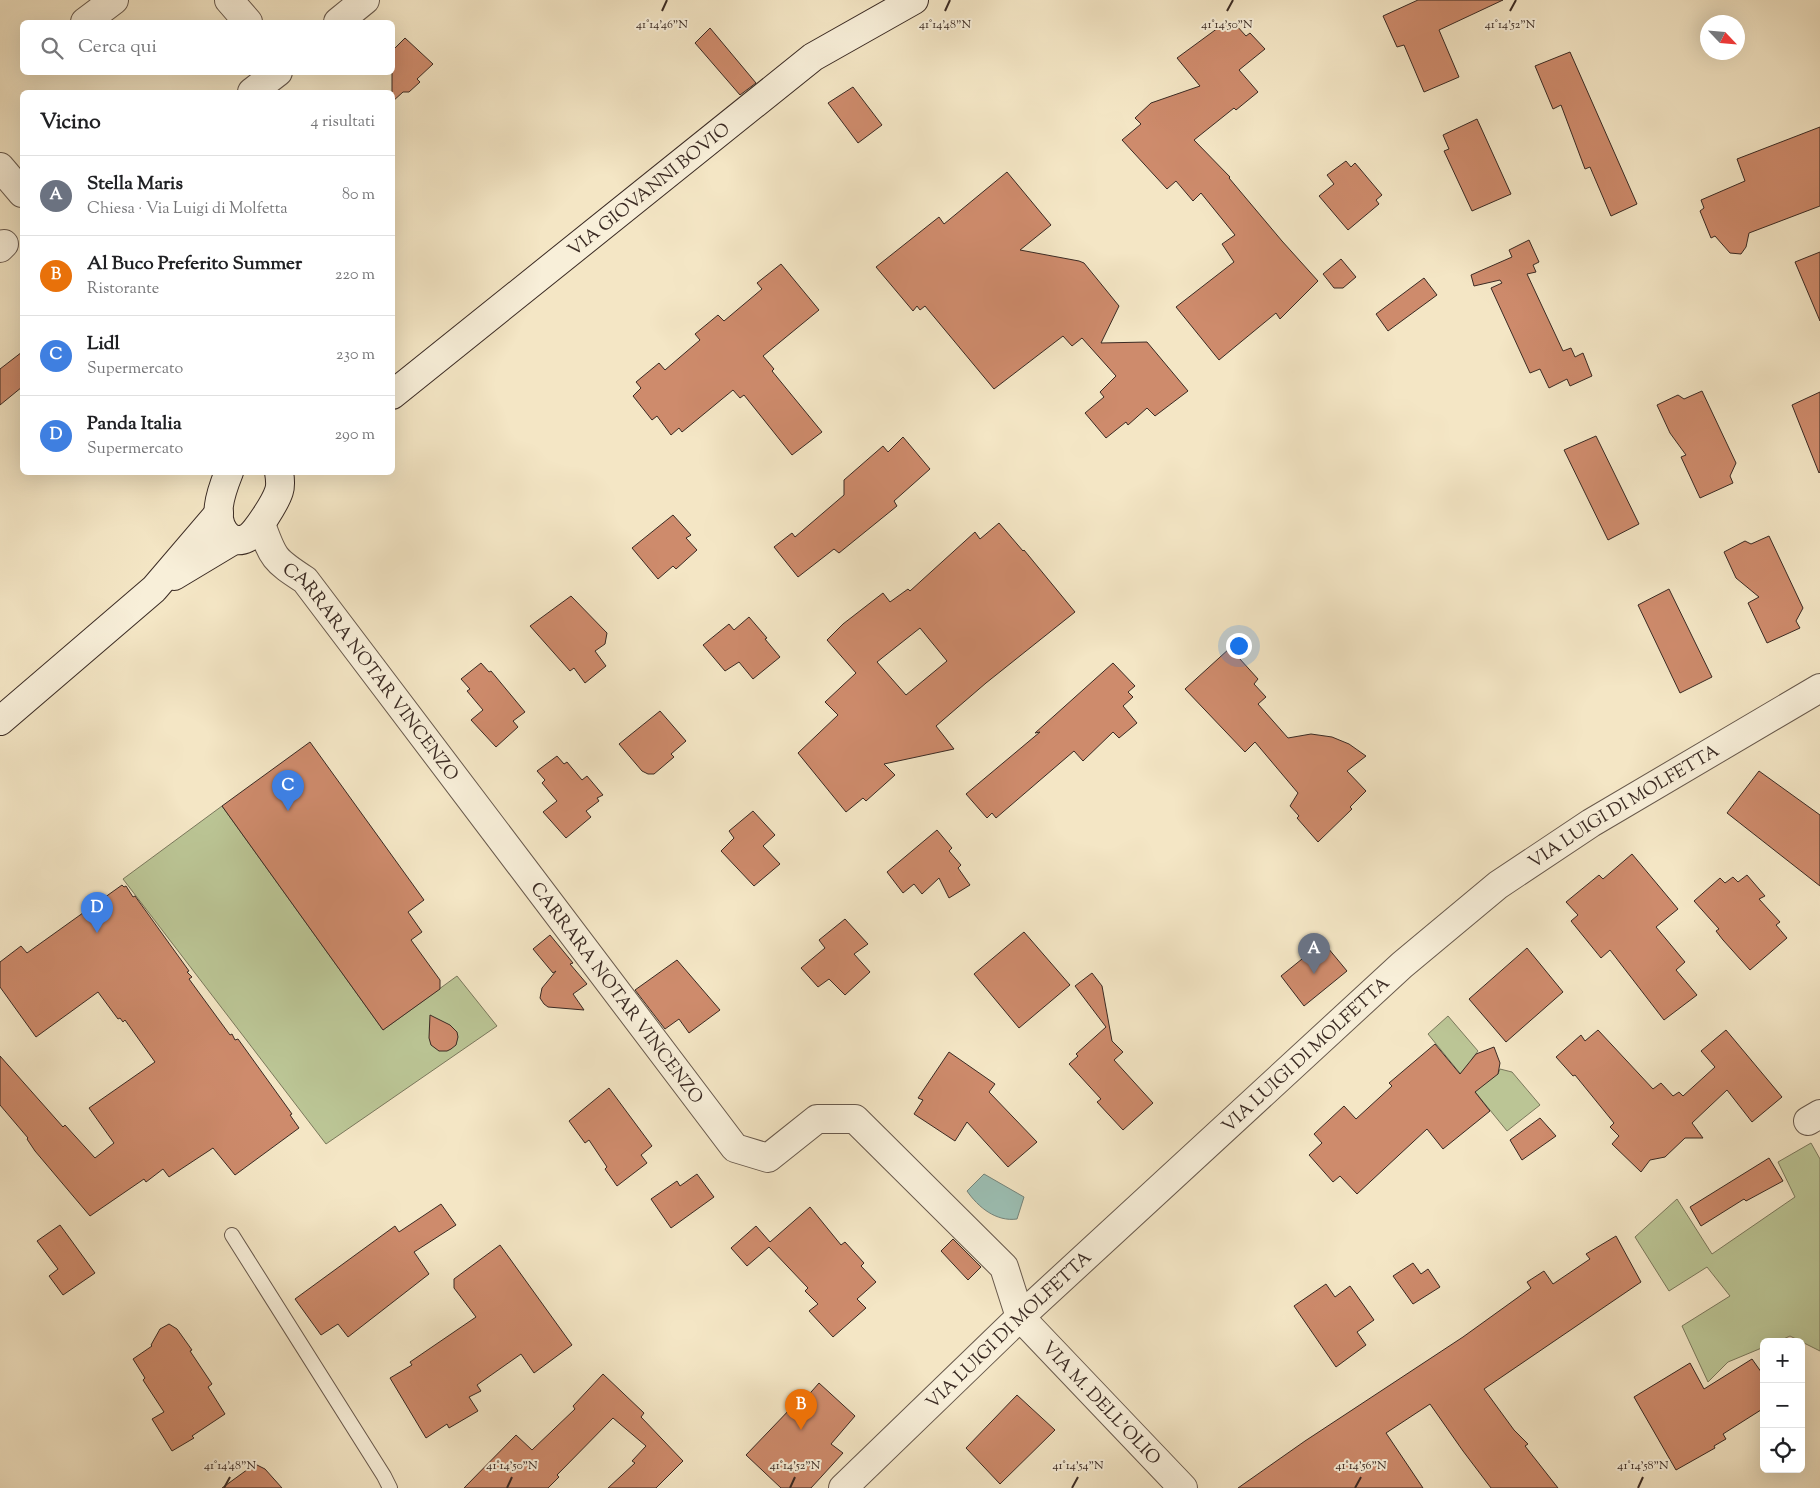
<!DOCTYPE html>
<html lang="it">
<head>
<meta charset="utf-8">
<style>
	:root { --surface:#fff; --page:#f2f2f2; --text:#202124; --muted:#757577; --line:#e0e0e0; --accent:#8f2418 }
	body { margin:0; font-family:"Sorts Mill Goudy",serif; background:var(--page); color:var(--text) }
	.controls { position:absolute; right:15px; bottom:15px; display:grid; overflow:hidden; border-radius:8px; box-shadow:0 5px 20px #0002 }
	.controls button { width:45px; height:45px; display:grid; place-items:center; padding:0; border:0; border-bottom:1px solid var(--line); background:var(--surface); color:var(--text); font:25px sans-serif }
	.compass { position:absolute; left:1700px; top:15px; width:45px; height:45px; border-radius:50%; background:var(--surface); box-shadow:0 5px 20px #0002; rotate:116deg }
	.you { position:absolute; left:1238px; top:645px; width:18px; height:18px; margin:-12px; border:4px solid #fff; border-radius:50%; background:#1a73e8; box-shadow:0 0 0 8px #1a73e833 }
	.badge { display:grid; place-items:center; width:32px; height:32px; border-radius:50%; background:var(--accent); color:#fff; font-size:16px; font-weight:700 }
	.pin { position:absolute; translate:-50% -41px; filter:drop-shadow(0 1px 2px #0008) }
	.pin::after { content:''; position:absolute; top:26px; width:18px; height:15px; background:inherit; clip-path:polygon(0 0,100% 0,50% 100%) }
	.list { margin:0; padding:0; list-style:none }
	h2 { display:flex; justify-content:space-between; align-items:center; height:65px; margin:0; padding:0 20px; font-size:21px }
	h2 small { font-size:16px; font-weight:400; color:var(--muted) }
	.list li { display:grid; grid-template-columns:32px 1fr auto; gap:15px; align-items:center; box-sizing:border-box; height:80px; padding:0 20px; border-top:1px solid var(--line) }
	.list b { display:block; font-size:19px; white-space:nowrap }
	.list p { margin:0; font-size:16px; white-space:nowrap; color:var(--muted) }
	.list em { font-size:16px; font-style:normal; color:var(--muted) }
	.icon { flex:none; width:28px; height:28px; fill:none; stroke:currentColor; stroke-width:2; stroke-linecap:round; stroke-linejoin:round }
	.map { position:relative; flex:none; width:1820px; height:1488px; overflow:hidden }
	.search { position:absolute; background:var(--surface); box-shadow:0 5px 20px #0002; left:20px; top:20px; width:375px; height:55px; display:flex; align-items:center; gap:12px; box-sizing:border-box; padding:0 18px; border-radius:8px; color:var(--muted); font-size:19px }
	.panel { position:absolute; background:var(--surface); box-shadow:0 5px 20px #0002; left:20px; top:90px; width:375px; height:385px; border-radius:8px }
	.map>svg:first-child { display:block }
	.green { fill:#bbc595; stroke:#7a785c }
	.water { fill:#9cc0b5; stroke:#75847b }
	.building { fill:#ce8b6c; stroke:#3a2a23; fill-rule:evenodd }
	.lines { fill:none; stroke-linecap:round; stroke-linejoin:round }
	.lane-casing { stroke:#68594c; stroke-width:16 }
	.street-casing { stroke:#68594c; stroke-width:30 }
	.secondary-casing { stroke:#3a2a23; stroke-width:30 }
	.lane { stroke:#f8efd9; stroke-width:14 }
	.street { stroke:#f8efd9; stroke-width:28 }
	.secondary { stroke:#f8efd9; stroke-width:28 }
	.ticks { fill:none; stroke:#3a2a23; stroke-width:2 }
	.labels { text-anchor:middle; stroke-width:4; stroke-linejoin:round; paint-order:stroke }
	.street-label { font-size:18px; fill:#3a2a23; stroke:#f8efd9 }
	.ticks-label { font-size:12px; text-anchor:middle; fill:#3a2a23; stroke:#f8efd9; stroke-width:4; stroke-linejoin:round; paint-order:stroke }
</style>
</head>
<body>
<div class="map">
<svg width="1820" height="1488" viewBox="0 0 1820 1488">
	<rect width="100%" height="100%" fill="#f4e6c5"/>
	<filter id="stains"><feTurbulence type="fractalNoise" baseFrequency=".004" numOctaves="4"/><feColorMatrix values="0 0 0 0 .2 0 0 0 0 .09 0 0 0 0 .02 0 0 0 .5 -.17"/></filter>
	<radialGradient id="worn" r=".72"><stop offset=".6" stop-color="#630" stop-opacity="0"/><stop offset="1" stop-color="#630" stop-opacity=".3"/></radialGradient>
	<!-- green -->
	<path class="green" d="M222 806 383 1030 457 976 497 1026 326 1144 123 879Z
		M1448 1016 1478 1051 1472 1059 1470 1067 1498 1074 1500 1069 1512 1072 1540 1105 1507 1131 1428 1034Z
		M1811 1143 1820 1159V1351L1790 1336 1777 1342H1764V1347L1728 1362 1708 1382 1682 1326 1730 1296 1707 1267 1669 1291 1635 1237 1677 1199 1712 1254 1795 1197 1778 1162Z"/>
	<!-- water -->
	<path class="water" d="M984 1174 1024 1197 1017 1219C996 1222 978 1207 967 1191Z"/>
	<!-- building -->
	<path class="building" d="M1418 0H1503L1439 30 1459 77 1424 92 1404 45 1397 47 1383 16Z
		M1235 24 1246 36 1250 33 1265 49 1239 70 1258 92 1236 110 1234 108 1194 140 1230 177 1229 178 1282 241 1318 281 1280 319 1276 313 1219 360 1176 307 1234 262 1222 244 1235 235 1201 193 1193 201 1176 181 1167 189 1122 140 1141 124 1135 118 1151 103 1200 86 1177 58 1222 25Z
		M710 28 756 83 740 95 695 43Z
		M405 38 433 64 417 79 420 82 409 92H403L392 102V51Z
		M1570 52 1637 204 1611 216 1590 167 1585 169 1561 105 1553 109 1535 66Z
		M853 87 882 125 858 143 828 103Z
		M1477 119 1511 194 1472 211 1444 151 1449 149 1443 135Z
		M1820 127V206L1749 233 1746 247 1741 254 1730 253 1715 236 1711 238 1700 211 1704 208 1701 200 1745 181 1737 159Z
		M1346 161 1351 167 1355 163 1382 195 1376 200 1379 204 1348 230 1319 196 1334 184 1327 175Z
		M1007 172 1051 225 1020 250 1079 261 1084 263 1119 306 1101 343 1147 342 1188 391 1155 416 1147 408 1128 425 1126 422 1106 438 1085 413 1104 397 1100 392 1116 376 1082 338 1072 346 1063 336 994 389 925 306 920 310 917 306 913 311 876 267 939 217 944 224Z
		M1529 240 1539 262 1533 265 1536 272 1527 274 1563 351 1571 348 1575 357 1583 353 1592 376 1570 386 1567 379 1549 388 1540 369 1530 373 1491 288 1502 283 1500 280 1474 286 1471 275 1512 257 1509 250Z
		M1820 252V321L1795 262Z
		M1341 259 1356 277 1343 288H1334L1323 274Z
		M781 264 819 310 763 356 774 369 772 371 822 432 792 455 744 395 740 398 733 390 682 432 679 428 671 435 657 416 652 420 633 396 641 388 636 382 659 363 665 370 700 340 695 334 718 315 724 321 762 289 757 283Z
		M1424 278 1437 295 1388 331 1376 314Z
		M22 352V387L0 405V369Z
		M1702 391 1736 463 1730 476 1733 483 1700 498 1681 457 1686 455 1670 433 1657 405 1678 395 1684 399Z
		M1820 392V472L1819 473 1792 405Z
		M1596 436 1639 524 1608 540 1564 450Z
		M903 437 930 469 894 501 897 506 839 553 834 549 798 577 774 547 792 533 795 537 844 495V480L883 446 888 452Z
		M673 515 691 535 686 538 697 550 676 569 673 566 658 579 632 548Z
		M999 523 1023 551 1024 550 1075 612 986 683 936 726 954 749 884 764 895 775 866 801 863 798 846 812 798 753 838 715 825 702 856 673 827 640 843 624 883 593 890 602 908 589 910 591 975 532 980 539ZM920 628 947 661 906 695 877 662Z
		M1769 536 1803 608 1796 621 1800 628 1767 643 1748 603 1759 597 1736 578 1724 552 1745 541 1751 544Z
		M1669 589 1712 677 1680 693 1638 605Z
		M571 596 607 633 605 644 595 651 606 666 585 683 574 668 570 671 530 626Z
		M749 617 767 638 765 639 780 657 753 679 739 662 725 671 703 645 729 624 734 630Z
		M1230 648 1258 679 1254 684 1266 697 1258 704 1288 738 1311 734 1332 737 1349 744 1366 756 1347 771 1366 791 1350 807 1352 809 1318 842 1297 818 1299 816 1290 806 1298 793 1255 742 1245 752 1185 689Z
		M481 663 489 672 491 671 525 712 513 721 518 727 496 747 471 720 483 710 467 691 470 689 461 679Z
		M1113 663 1135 686 1128 692 1133 697 1123 706 1137 723 1119 738 1113 732 1083 761 1074 751 996 818 992 813 987 818 966 794 1040 732 1035 733Z
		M660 711 686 741 671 754 674 757 654 774H648L642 771 619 744Z
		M310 742 424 900 408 912 422 932 411 940 440 980V989L383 1030 222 806Z
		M557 756 564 764 567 762 582 780 587 776 603 795 597 798 599 801 586 811 591 817 566 838 543 812 557 801 542 783 545 780 537 771Z
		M1759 771 1820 815V886L1727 813Z
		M753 811 775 835 763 846 780 864 754 886 721 851 734 838 729 831Z
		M937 830 952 848 949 851 961 865 958 868 970 885 949 898 939 878 922 894 914 884 903 893 887 872Z
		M1632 854 1678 909 1656 927 1685 962 1676 970 1697 995 1664 1020 1610 950 1601 958 1571 921 1578 915 1566 902 1599 875 1603 879Z
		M1747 875 1765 896 1759 899 1780 922 1776 925 1787 938 1750 970 1723 940 1716 931 1719 929 1694 901 1720 878 1725 883 1733 877 1738 882Z
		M122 885 124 887 126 886 133 897 135 896 189 971 187 972 192 977 189 979 230 1035 232 1034 235 1040 238 1039 292 1114 290 1115 299 1128 235 1175 213 1148 169 1177 163 1169 146 1182 144 1179 90 1216 35 1151 27 1139 28 1138 0 1105V1056L63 1127 65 1125 95 1158 114 1143 89 1108 155 1062 125 1020 123 1022 120 1018 118 1019 98 992 36 1037 0 987V962L21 946 27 953Z
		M845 919 868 944 854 954 870 972 845 995 829 979 818 987 801 968 825 948 819 940Z
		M1024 932 1070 985 1019 1028 974 974Z
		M550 935 573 963 570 964 587 984 573 994 584 1010 548 1007 544 1004 540 998 542 988 556 971 553 973 533 949Z
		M1323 942 1347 971 1304 1006 1281 976Z
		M1527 948 1563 992 1506 1042 1469 999Z
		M677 960 720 1010 689 1033 679 1019 665 1029 635 990Z
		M1092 973 1102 986 1112 1041 1123 1052 1114 1060 1153 1103 1123 1130 1097 1102 1101 1099 1069 1064 1078 1056 1076 1054 1106 1027 1075 986Z
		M430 1015 450 1025 457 1032 458 1037 456 1045 451 1049 447 1051H439L431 1045 429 1038Z
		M1598 1030 1653 1089 1661 1083 1673 1096 1679 1092 1683 1096 1715 1067 1701 1051 1726 1030 1782 1097 1752 1122 1727 1090 1692 1123 1703 1138H1685L1665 1157 1650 1160 1641 1172 1612 1144 1619 1136 1610 1127 1614 1123 1575 1075 1573 1076 1556 1057 1581 1035 1585 1041Z
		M1435 1044 1460 1074 1476 1054 1494 1047 1500 1063 1498 1074 1475 1092 1490 1111 1443 1149 1427 1129 1357 1194 1340 1176 1333 1182 1309 1155 1322 1143 1314 1134 1344 1106 1356 1119 1392 1086 1389 1083Z
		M949 1052 995 1084 989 1092 1037 1142 1008 1167 967 1122 955 1141 914 1114 923 1100 918 1098Z
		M609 1088 652 1146 641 1155 647 1163 617 1186 605 1169 607 1167 589 1140 585 1143 569 1121Z
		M1540 1118 1556 1136 1522 1160 1510 1140Z
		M1769 1158 1783 1181 1746 1201 1744 1199 1701 1226 1690 1207Z
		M697 1174 714 1197 671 1228 651 1199 677 1181 680 1186Z
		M441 1204 456 1225 414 1252 429 1274 348 1337 338 1324 321 1335 295 1299 395 1226 399 1232Z
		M810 1207 841 1245 845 1242 864 1263 861 1266 876 1282 857 1299 866 1308 833 1337 809 1311 818 1304 805 1291 808 1288 769 1247 747 1266 731 1248 756 1226 770 1242Z
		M60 1225 95 1273 63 1295 49 1276 58 1269 37 1241Z
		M1616 1236 1641 1282 1484 1389 1514 1430 1528 1444 1525 1446 1558 1488H1491L1463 1451 1430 1404 1386 1433 1423 1488H1238L1305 1441 1463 1337 1531 1288 1527 1282 1544 1271 1553 1284 1590 1259 1586 1254Z
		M953 1239 981 1267 968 1280 941 1251Z
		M500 1245 572 1345 534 1373 521 1354 477 1385 481 1391 469 1397 478 1411 449 1428 447 1424 426 1438 390 1378 412 1365 410 1362 476 1317 454 1288V1279Z
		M1413 1263 1421 1274 1428 1269 1440 1287 1413 1304 1393 1276Z
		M1326 1284 1335 1297 1350 1286 1374 1320 1357 1332 1366 1345 1336 1367 1294 1306Z
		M169 1324 177 1329 192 1350 190 1351 212 1384 208 1387 225 1414 192 1436 194 1438 172 1451 152 1419 164 1412 143 1380 145 1378 133 1359 152 1346 151 1345 160 1329Z
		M1752 1359 1764 1376V1408L1723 1434 1726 1439 1714 1446 1715 1448 1676 1470 1634 1397 1690 1363 1704 1389Z
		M603 1374 644 1413 641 1417 683 1461 656 1488H608L635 1463 632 1461 646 1446 613 1418 557 1475 559 1477 548 1488H464L516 1435 532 1450 575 1409 573 1406Z
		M819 1383 855 1416 831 1444 843 1453 811 1488H781L746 1455 793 1406 797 1408Z
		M1017 1395 1055 1430 1000 1484 966 1448Z
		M255 1464 265 1469 282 1488H222Z"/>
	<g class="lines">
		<!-- lane casing -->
		<g class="lane-casing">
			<path id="lane" d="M232 1235 384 1476 390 1488"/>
		</g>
		<!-- street casing -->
		<g class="street-casing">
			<g id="street">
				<path d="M229 0 248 22"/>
				<path d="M85 22 114 0"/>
				<path d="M338 22 365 0"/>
				<path d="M252 92 278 72"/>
				<path d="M0 167 22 193"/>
				<path d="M0 248 4 244"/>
				<path id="s1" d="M261 524C273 558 274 560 305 580L735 1148 768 1158 817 1119H855L1004 1267 1020 1317 1183 1488"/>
				<path d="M1808 1121 1820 1114"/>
				<path id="s2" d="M843 1488 1020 1317 1402 965 1498 885 1591 823 1820 688"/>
			</g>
		</g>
		<!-- secondary casing -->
		<g class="secondary-casing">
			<g id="secondary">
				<path id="s3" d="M392 395 813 57 914 0"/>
				<path d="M229 472C221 492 210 521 229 537 235 541 241 541 247 538 256 534 276 501 279 491 281 485 280 478 279 472"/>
				<path d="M174 576 234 540"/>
				<path d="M0 721 154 589 219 513"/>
			</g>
		</g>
		<!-- lane -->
		<use href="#lane" class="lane"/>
		<!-- street -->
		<use href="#street" class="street"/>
		<!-- secondary -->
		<use href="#secondary" class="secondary"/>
	</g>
	<!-- ticks -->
	<path class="ticks" d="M662 11 667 0M945 11 950 0M1227 11 1233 0M1510 11 1516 0M224 1488 230 1477M507 1488 512 1477M790 1488 795 1477M1072 1488 1078 1477M1355 1488 1361 1477M1638 1488 1643 1477"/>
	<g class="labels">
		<!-- street labels -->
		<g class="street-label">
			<text dy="6" stroke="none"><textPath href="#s3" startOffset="329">VIA GIOVANNI BOVIO</textPath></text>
			<text dy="6" stroke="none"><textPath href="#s1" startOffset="186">CARRARA NOTAR VINCENZO</textPath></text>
			<text dy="6" stroke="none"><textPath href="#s2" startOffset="1039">VIA LUIGI DI MOLFETTA</textPath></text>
			<text dy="6" stroke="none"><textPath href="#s1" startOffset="591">CARRARA NOTAR VINCENZO</textPath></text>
			<text dy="6" stroke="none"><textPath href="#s2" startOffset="634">VIA LUIGI DI MOLFETTA</textPath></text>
			<text dy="6" stroke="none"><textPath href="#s2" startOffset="229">VIA LUIGI DI MOLFETTA</textPath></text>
			<text dy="6" stroke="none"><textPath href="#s1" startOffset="1302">VIA M. DELL'OLIO</textPath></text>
		</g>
	</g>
	<g class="ticks-label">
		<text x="662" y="28">41°14'46"N</text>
		<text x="945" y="28">41°14'48"N</text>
		<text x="1227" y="28">41°14'50"N</text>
		<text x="1510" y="28">41°14'52"N</text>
		<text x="230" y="1469">41°14'48"N</text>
		<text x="512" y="1469">41°14'50"N</text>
		<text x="795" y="1469">41°14'52"N</text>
		<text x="1078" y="1469">41°14'54"N</text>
		<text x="1361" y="1469">41°14'56"N</text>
		<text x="1643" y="1469">41°14'58"N</text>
	</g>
	<rect width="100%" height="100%" filter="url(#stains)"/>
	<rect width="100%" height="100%" fill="url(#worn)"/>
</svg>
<div class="controls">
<button>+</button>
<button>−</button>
<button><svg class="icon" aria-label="locate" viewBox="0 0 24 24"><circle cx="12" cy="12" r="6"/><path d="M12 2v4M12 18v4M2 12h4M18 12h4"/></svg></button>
</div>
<svg class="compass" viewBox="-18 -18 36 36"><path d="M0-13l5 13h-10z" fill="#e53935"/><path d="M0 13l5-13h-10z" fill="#757577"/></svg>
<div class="you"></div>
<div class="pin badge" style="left:1314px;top:974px;background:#6b7280">A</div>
<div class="pin badge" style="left:801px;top:1430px;background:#e8710a">B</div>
<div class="pin badge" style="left:288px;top:811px;background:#3f7fe0">C</div>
<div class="pin badge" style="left:97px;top:933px;background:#3f7fe0">D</div>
<div class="search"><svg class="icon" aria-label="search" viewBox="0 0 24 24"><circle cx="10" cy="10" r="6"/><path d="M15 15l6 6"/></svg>Cerca qui</div>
<section class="panel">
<h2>Vicino<small>4 risultati</small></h2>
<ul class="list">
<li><span class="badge" style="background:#6b7280">A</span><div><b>Stella Maris</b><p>Chiesa · Via Luigi di Molfetta</p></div><em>80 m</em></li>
<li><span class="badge" style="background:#e8710a">B</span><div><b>Al Buco Preferito Summer</b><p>Ristorante</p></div><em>220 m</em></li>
<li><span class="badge" style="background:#3f7fe0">C</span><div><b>Lidl</b><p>Supermercato</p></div><em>230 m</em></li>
<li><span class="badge" style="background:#3f7fe0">D</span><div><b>Panda Italia</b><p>Supermercato</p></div><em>290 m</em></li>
</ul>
</section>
</div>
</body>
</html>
